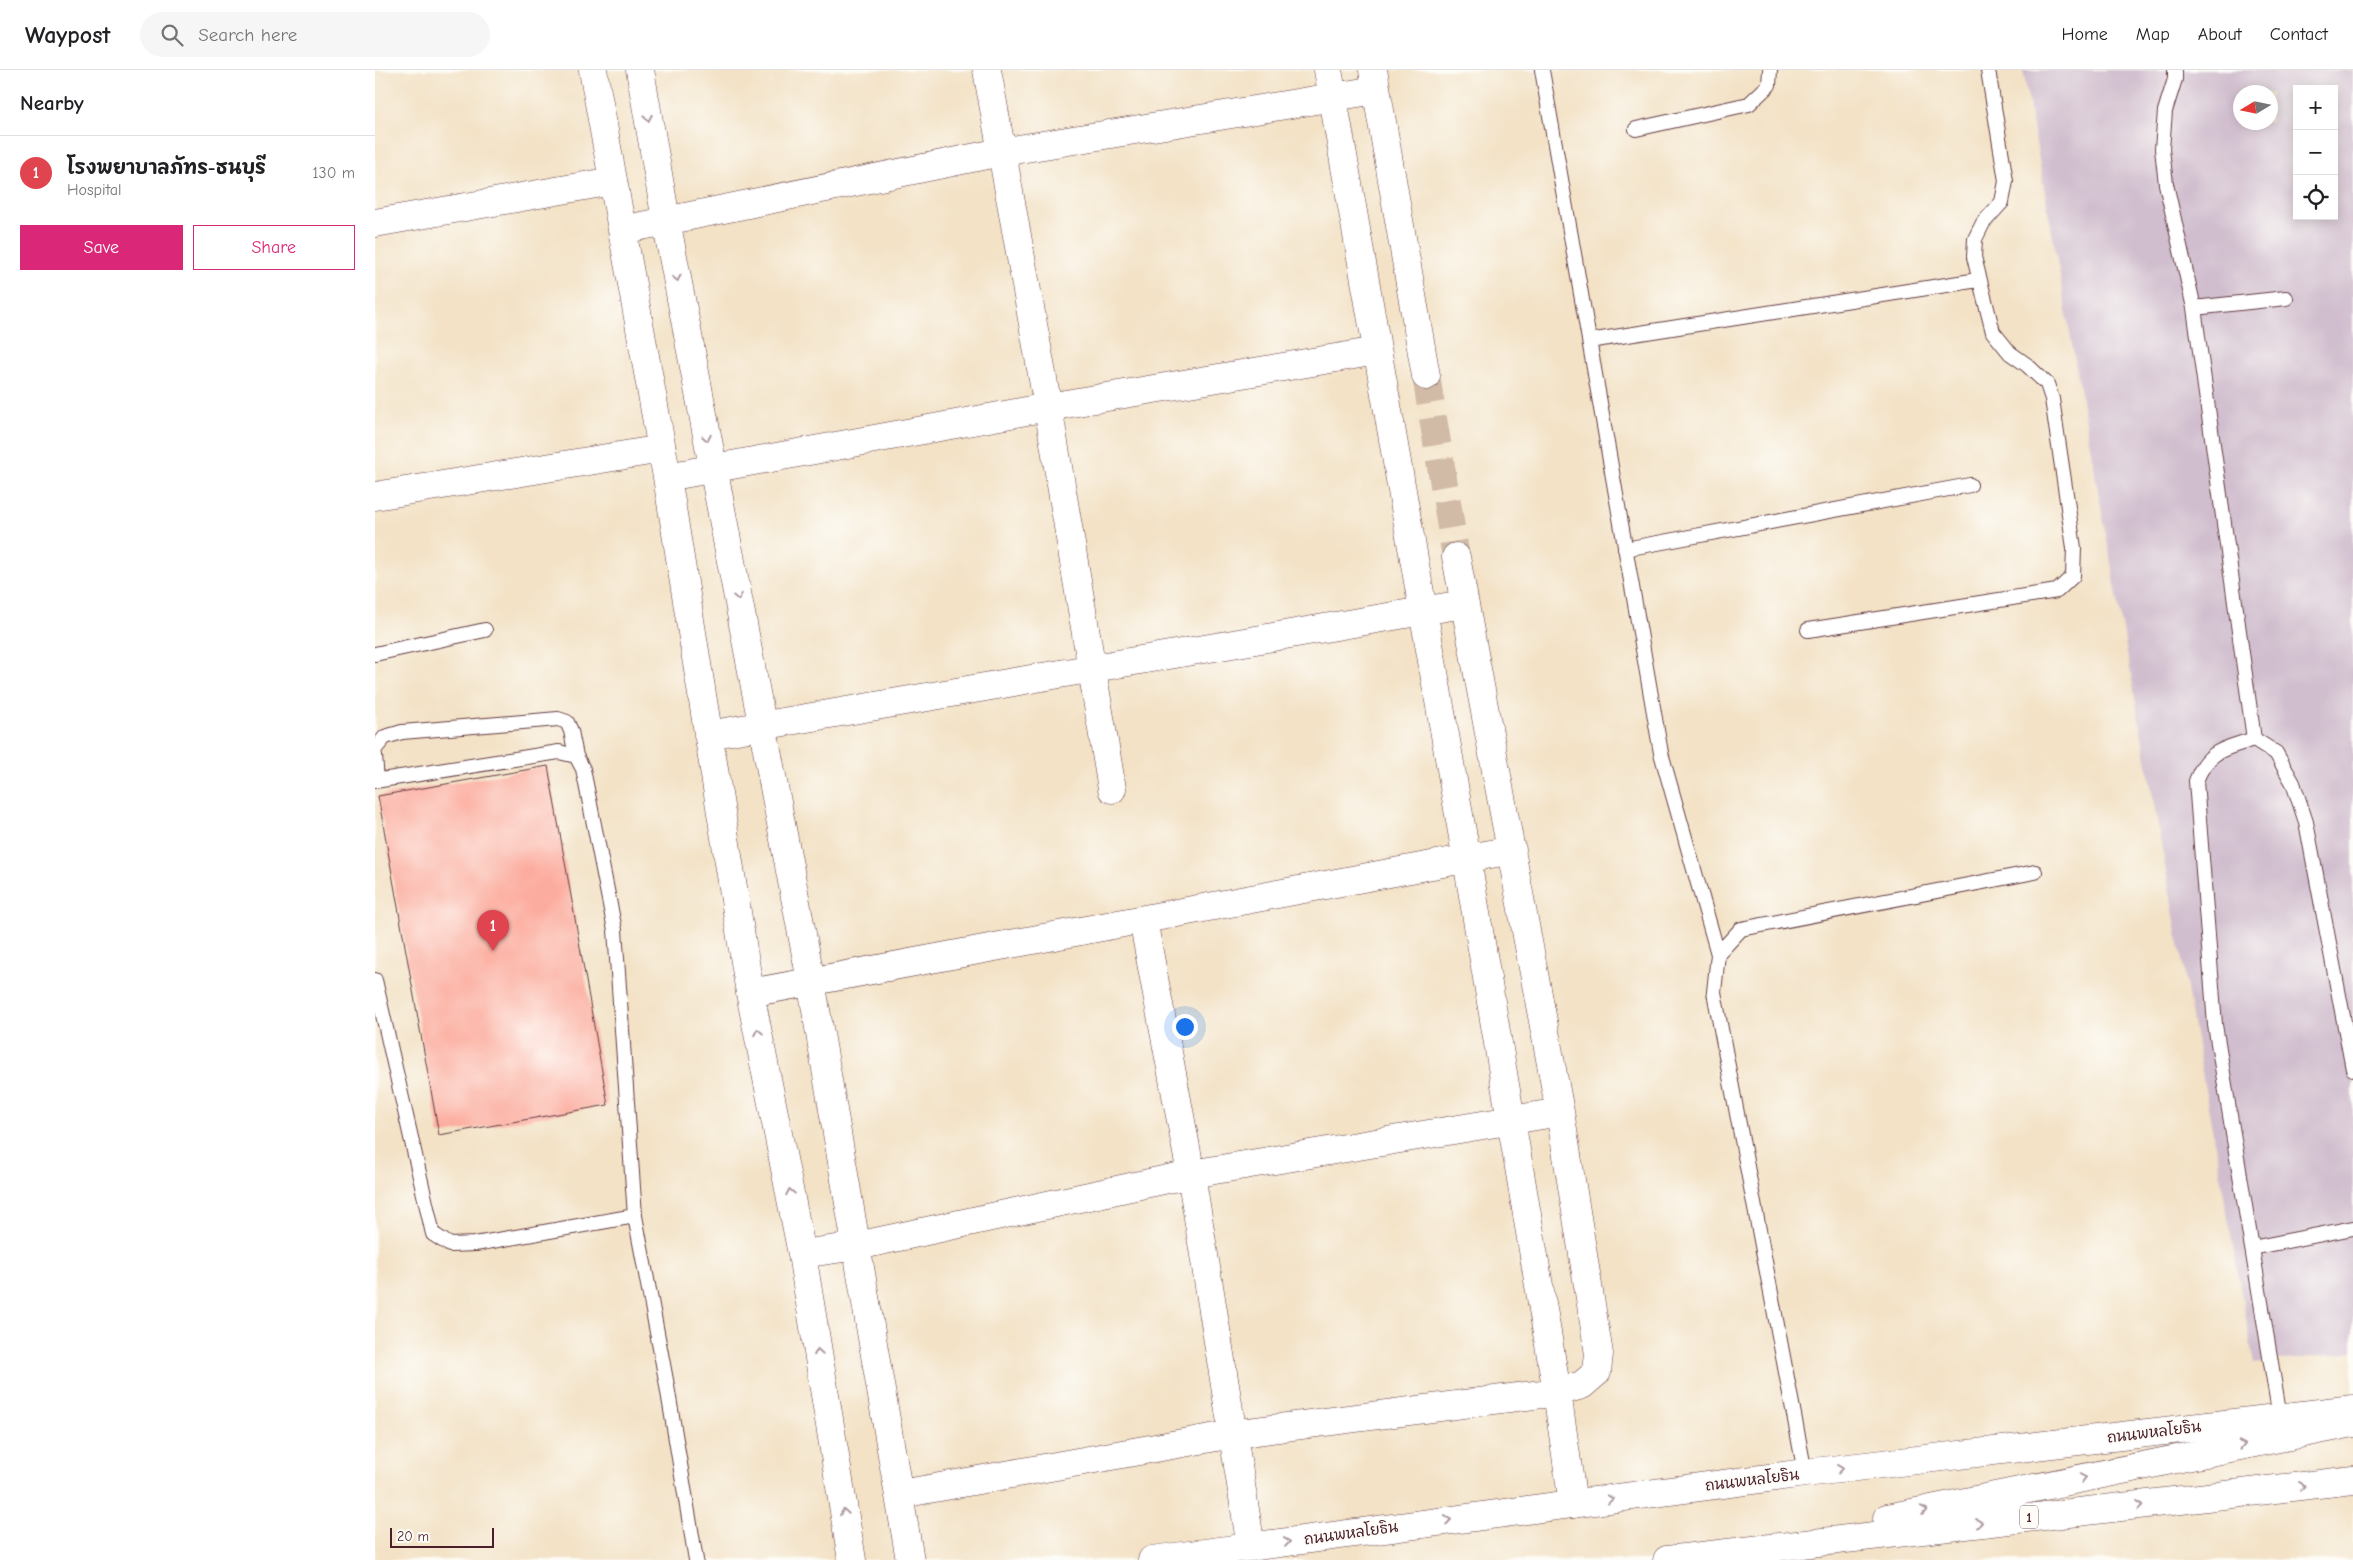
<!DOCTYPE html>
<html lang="en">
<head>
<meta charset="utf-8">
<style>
	:root { --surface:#fff; --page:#f6f6f6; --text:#202124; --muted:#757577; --line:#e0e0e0; --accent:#db2777 }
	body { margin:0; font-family:"Comic Neue","Playpen Sans Thai",sans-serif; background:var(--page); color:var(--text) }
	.controls { position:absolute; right:15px; top:15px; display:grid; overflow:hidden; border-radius:0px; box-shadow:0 2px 12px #0003 }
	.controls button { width:45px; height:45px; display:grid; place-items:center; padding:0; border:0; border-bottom:1px solid var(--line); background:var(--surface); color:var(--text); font:25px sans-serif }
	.compass { position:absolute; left:1858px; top:15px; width:45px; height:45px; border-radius:50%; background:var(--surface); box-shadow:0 2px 12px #0003; rotate:260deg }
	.scale { position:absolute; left:15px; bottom:12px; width:104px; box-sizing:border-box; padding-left:5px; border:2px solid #4a1f2b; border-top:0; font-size:14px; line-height:18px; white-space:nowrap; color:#4a1f2b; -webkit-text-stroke:4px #fdfcf7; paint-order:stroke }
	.you { position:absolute; left:809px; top:956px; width:18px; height:18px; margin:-12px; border:4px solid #fff; border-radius:50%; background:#1a73e8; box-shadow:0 0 0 8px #1a73e833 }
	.badge { display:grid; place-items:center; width:32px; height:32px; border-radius:50%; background:var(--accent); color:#fff; font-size:16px; font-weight:700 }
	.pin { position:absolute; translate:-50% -41px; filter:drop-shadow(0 1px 2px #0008) }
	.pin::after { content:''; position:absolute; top:26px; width:18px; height:15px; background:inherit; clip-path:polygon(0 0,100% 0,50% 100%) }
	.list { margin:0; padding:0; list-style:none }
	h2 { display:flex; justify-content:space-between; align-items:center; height:65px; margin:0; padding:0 20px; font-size:21px }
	h2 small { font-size:16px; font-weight:400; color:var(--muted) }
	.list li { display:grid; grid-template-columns:32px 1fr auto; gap:15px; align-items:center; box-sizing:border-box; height:75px; padding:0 20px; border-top:1px solid var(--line) }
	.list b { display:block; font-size:19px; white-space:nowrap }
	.list p { margin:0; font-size:16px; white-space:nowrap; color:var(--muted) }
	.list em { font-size:16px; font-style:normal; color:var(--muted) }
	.actions { display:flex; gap:10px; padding:15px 20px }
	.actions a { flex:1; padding:11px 0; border:1px solid var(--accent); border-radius:0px; text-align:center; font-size:18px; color:var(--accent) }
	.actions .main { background:var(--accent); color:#fff }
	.icon { flex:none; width:28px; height:28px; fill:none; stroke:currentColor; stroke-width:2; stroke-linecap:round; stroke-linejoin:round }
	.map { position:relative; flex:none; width:1978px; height:1490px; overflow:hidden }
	header { display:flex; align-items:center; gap:30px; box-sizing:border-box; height:70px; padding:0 25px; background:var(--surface); border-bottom:1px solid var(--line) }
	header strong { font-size:24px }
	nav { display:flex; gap:28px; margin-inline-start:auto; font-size:18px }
	.search { width:350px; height:45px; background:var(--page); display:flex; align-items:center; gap:12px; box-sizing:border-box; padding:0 18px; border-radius:28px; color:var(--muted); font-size:19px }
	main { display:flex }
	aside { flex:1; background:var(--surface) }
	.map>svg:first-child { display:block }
	.industrial { fill:#d0bdce; fill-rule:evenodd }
	.building { fill:#fcac9e }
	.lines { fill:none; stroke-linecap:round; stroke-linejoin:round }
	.street-tunnel { stroke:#d1bba7; stroke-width:28; stroke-dasharray:28 14; stroke-linecap:butt }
	.lane-casing { stroke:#633c42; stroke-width:16 }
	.street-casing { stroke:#633c42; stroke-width:29 }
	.secondary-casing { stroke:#633c42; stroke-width:29 }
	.highway-casing { stroke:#633c42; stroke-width:29 }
	.lane { stroke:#fff; stroke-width:14 }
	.street { stroke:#fff; stroke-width:28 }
	.secondary { stroke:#fff; stroke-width:28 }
	.highway { stroke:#fff; stroke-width:28 }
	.oneway { stroke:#ae9aa0 }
	.labels { text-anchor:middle; stroke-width:4; stroke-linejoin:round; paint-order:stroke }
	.shield { fill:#fdfcf7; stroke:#806168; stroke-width:1 }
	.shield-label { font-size:14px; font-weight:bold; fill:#4a1f2b }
	.street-label { font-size:15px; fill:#4a1f2b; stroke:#fdfcf7 }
</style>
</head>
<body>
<header>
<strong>Waypost</strong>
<div class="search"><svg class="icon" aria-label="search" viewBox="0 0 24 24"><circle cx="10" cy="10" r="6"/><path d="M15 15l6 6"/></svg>Search here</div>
<nav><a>Home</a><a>Map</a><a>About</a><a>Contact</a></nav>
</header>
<main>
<aside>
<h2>Nearby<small></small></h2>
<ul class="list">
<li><span class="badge" style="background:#e0444e">1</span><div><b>โรงพยาบาลภัทร-ธนบุรี</b><p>Hospital</p></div><em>130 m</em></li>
</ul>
<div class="actions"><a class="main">Save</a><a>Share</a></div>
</aside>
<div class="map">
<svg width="1978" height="1490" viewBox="0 0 1978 1490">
	<rect width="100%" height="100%" fill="#fdfcf7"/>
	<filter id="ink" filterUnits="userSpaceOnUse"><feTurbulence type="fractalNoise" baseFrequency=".02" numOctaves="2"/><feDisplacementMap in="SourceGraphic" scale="10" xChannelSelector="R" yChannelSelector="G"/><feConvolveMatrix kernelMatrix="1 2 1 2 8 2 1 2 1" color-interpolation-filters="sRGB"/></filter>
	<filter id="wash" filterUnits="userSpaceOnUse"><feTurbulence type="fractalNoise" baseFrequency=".0096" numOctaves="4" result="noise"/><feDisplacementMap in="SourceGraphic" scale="20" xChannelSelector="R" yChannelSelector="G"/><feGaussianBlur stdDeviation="1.12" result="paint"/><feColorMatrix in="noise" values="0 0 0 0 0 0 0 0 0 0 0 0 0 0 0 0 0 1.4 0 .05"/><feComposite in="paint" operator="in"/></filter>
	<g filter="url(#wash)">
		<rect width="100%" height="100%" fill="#f3e2c6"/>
		<!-- industrial -->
		<path class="industrial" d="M1648 0H1978V1282L1879 1294ZM1922 19H1959V146H1922ZM1866 22H1896V52H1866Z"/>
		<g id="blocks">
			<!-- building -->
			<path class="building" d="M173 696 233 1035 64 1065 3 726Z"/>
		</g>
	</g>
	<g filter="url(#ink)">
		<use href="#blocks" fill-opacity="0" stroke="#633c42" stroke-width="1"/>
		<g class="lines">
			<!-- street-tunnel -->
			<path class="street-tunnel" d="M1051 306 1081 487"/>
			<!-- lane casing -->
			<g class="lane-casing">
				<path id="lane" d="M1167 0 1286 683 1343 884
					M1800 0V9L1790 41 1787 79 1791 114 1819 238 1879 669 1901 683 1918 713 1931 752 1978 999
					M1261 59 1374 34 1394 15 1395 0
					M1819 238 1911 228
					M1214 271 1603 210
					M1250 479 1595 415
					M1433 560 1682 521 1698 506 1699 478 1677 329 1672 314 1652 295 1635 283 1618 262 1599 187 1600 169 1608 153 1627 132 1631 111 1613 0
					M0 584 110 560
					M1879 669C1850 679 1833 679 1821 711L1840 955 1905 1347
					M0 679 10 667 27 662 183 649 192 652 196 661 201 686
					M0 685 2 711
					M0 711 184 682 201 686 208 699 240 860 260 1146 291 1310 321 1490
					M0 910 58 1164 75 1175 100 1174 260 1146
					M1877 1178 1978 1158
					M1430 1403 1339 922 1343 884 1366 859 1660 802"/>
			</g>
			<!-- street casing -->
			<g class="street-casing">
				<path id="street" d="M218 0 292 407 375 923 427 1184 477 1490
					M265 0 291 150 436 911 535 1490
					M612 0 673 337 737 719
					M953 0 1092 790 1182 1322 1198 1434
					M998 0 1051 306
					M0 153 238 111
					M247 160 626 82 1001 20
					M292 407 673 337 1002 281
					M0 426 287 379
					M333 665 1088 534
					M768 850 816 1104 876 1477
					M375 923 1137 780
					M427 1184 482 1176 816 1104 1185 1042
					M526 1424 858 1364 1182 1322 1207 1315 1222 1302 1224 1284 1185 1042 1081 487"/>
			</g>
			<!-- secondary casing -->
			<g class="secondary-casing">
				<path id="secondary" d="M777 1490 1430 1403 1978 1339"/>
			</g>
			<!-- highway casing -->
			<g class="highway-casing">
				<path id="highway" d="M1512 1448 1978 1353
					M1292 1490 1978 1410"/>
			</g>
			<!-- lane -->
			<use href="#lane" class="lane"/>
			<!-- street -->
			<use href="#street" class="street"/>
			<!-- secondary -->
			<use href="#secondary" class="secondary"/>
			<!-- highway -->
			<use href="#highway" class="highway"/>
		</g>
		<!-- one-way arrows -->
		<defs><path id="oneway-chevron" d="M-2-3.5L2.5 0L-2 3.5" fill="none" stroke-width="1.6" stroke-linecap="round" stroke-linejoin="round" transform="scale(1.25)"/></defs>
		<g class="oneway">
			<use href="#oneway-chevron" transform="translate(273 48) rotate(80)"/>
			<use href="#oneway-chevron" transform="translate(302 208) rotate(79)"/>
			<use href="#oneway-chevron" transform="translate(332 368) rotate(79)"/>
			<use href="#oneway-chevron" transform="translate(363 527) rotate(79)"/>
			<use href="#oneway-chevron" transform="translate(383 962) rotate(-101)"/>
			<use href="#oneway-chevron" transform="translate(415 1122) rotate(-101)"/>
			<use href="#oneway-chevron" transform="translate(443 1282) rotate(-99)"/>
			<use href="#oneway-chevron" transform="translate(1867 1375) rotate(-11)"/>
			<use href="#oneway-chevron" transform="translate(1465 1399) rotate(-7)"/>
			<use href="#oneway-chevron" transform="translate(1708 1408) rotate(-11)"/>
			<use href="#oneway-chevron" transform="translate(1927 1416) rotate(-7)"/>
			<use href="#oneway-chevron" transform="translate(1235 1429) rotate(-7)"/>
			<use href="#oneway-chevron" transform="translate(1765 1435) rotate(-7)"/>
			<use href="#oneway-chevron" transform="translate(1549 1440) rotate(-11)"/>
			<use href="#oneway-chevron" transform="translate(469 1442) rotate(-99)"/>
			<use href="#oneway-chevron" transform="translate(1073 1450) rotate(-8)"/>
			<use href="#oneway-chevron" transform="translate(1604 1453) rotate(-7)"/>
			<use href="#oneway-chevron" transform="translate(912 1472) rotate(-8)"/>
		</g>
	</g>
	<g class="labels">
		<!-- shield labels -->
		<rect class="shield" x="1645" y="1435.5" width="18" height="23" rx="4"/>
		<g class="shield-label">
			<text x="1654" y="1452">1</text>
		</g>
		<!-- street labels -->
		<g class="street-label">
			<text transform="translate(1779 1362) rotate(-7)" y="5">ถนนพหลโยธิน</text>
			<text transform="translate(1377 1410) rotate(-7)" y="5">ถนนพหลโยธิน</text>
			<text transform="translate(976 1463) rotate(-8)" y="5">ถนนพหลโยธิน</text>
		</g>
	</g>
</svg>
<div class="controls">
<button>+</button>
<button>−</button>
<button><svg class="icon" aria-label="locate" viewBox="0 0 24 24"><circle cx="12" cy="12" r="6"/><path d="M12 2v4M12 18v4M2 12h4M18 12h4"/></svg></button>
</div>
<svg class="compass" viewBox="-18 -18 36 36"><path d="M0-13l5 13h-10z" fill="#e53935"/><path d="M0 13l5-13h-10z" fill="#757577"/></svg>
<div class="scale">20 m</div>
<div class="you"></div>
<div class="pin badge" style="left:118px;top:881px;background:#e0444e">1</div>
</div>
</main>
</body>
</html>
